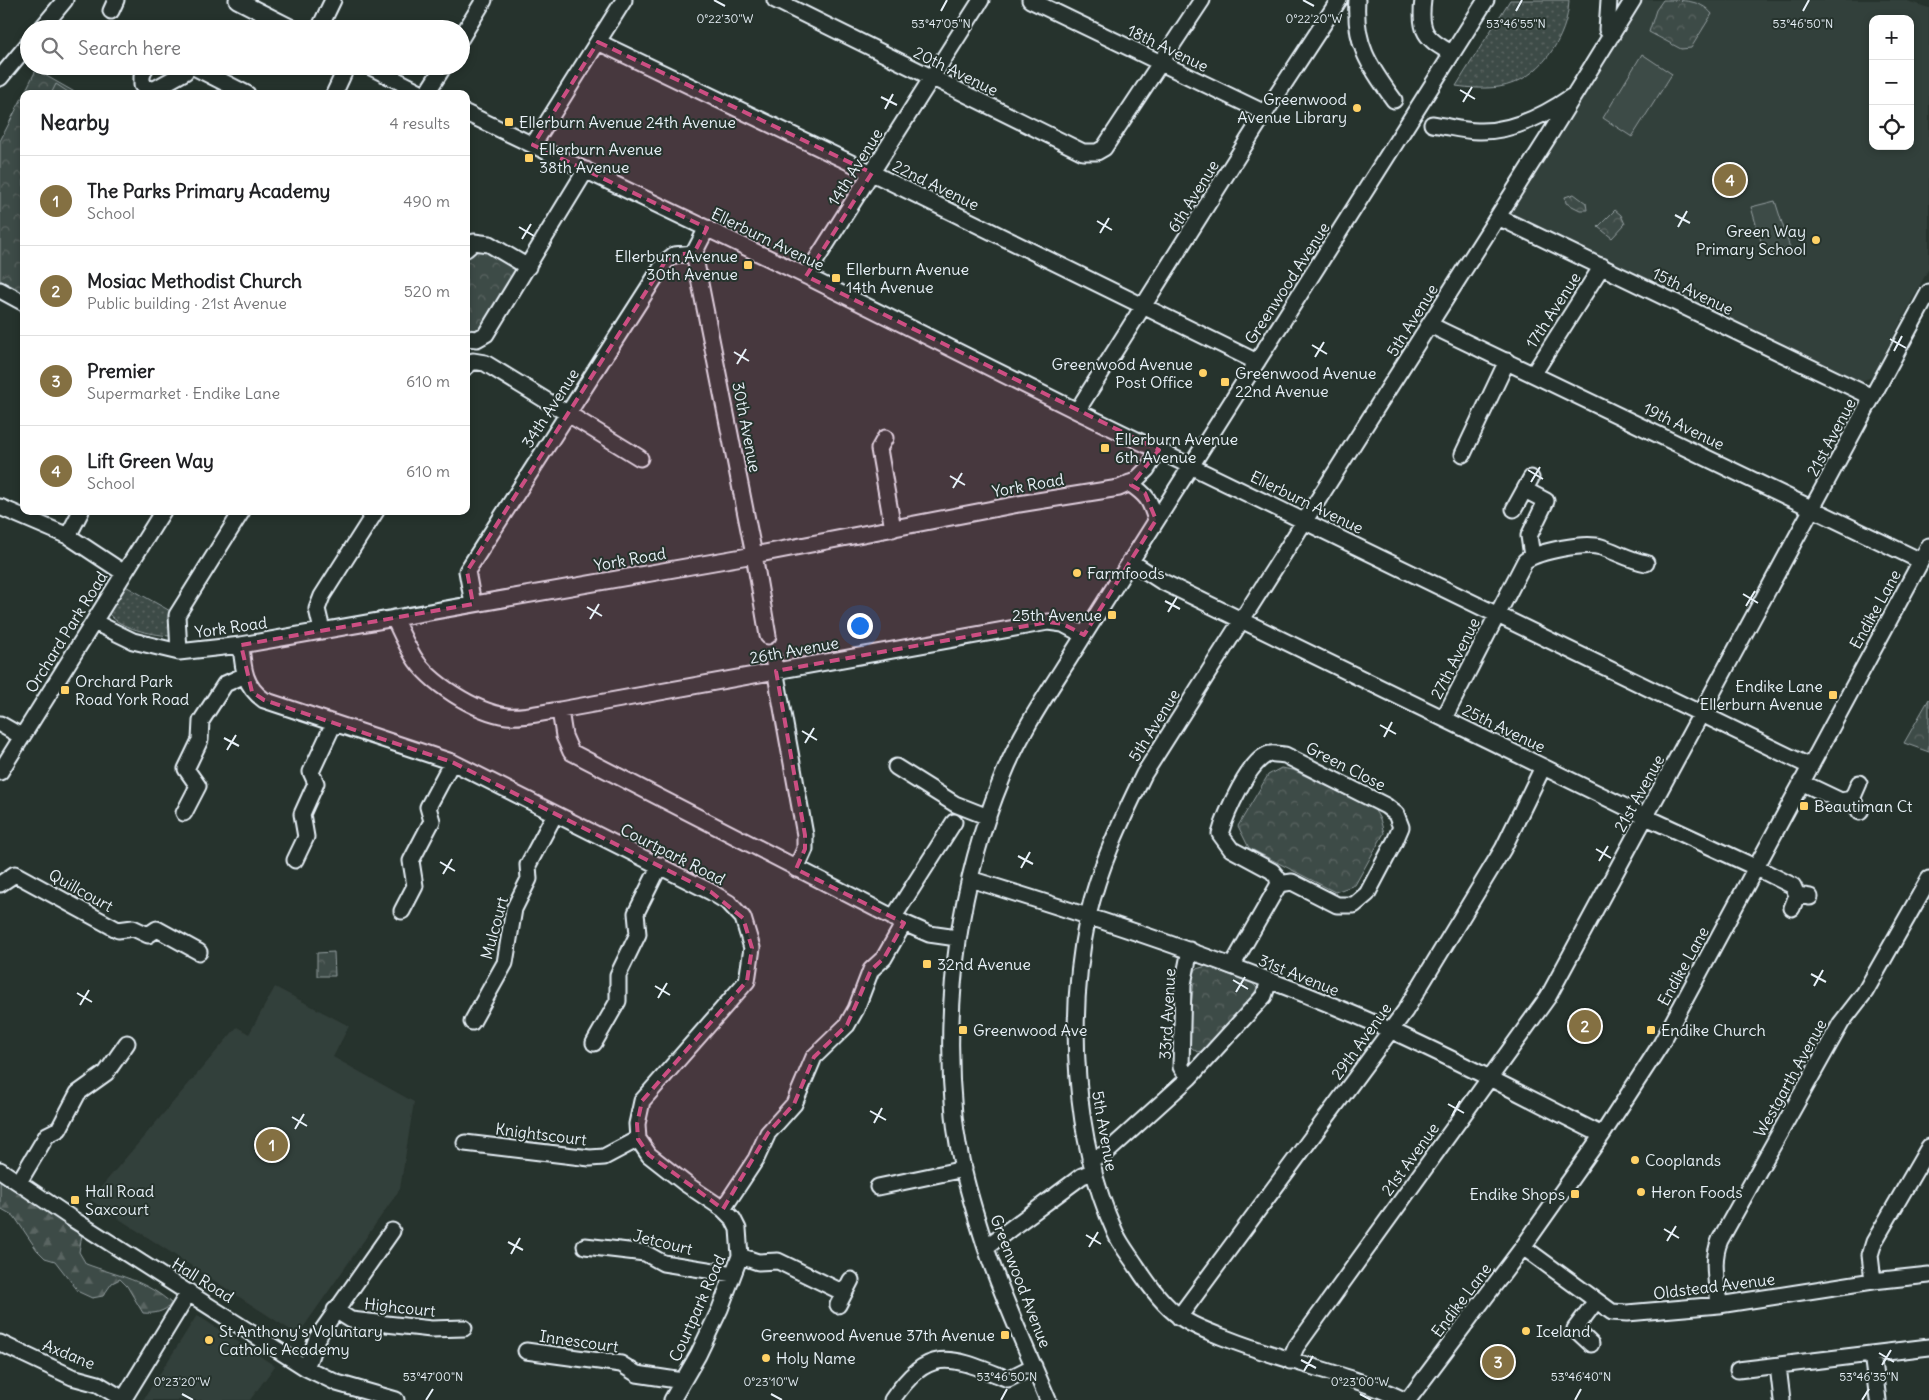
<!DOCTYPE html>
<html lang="en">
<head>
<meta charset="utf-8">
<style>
	:root { --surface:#fff; --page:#f2f2f2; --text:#202124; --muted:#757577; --line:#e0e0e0; --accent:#847042 }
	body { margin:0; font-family:Delius,sans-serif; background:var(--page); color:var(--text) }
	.controls { position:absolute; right:15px; top:15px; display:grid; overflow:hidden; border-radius:10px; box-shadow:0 2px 8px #0003 }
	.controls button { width:45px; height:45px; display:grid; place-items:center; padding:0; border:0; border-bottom:1px solid var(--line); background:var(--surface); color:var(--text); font:25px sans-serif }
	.you { position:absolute; left:859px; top:625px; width:18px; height:18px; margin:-12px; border:4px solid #fff; border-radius:50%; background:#1a73e8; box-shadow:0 0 0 8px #1a73e833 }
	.badge { display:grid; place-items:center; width:32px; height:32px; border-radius:50%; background:var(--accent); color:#fff; font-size:16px; font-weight:700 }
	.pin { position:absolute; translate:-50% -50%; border:2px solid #fff; box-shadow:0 1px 5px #0006 }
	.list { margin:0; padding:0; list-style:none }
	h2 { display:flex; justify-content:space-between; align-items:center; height:65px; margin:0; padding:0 20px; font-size:21px }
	h2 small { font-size:16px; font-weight:400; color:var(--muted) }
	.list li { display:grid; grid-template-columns:32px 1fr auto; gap:15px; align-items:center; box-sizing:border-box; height:90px; padding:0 20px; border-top:1px solid var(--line) }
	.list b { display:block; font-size:19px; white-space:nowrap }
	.list p { margin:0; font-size:16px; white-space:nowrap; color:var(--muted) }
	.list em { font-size:16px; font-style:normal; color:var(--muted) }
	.icon { flex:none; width:28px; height:28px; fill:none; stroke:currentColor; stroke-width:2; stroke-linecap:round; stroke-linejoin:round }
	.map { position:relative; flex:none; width:1929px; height:1400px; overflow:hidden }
	.search { position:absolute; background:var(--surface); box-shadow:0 2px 8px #0003; left:20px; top:20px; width:450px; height:55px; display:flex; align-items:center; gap:12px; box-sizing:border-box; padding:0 18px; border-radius:28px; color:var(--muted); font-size:19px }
	.panel { position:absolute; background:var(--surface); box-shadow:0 2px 8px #0003; left:20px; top:90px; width:450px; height:425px; border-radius:10px }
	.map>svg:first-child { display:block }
	.built { fill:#333f3a; fill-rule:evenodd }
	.grass { fill:url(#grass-dots); stroke:#939ea0 }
	.forest { fill:url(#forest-firs); stroke:#939ea0 }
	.park { fill:url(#park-crowns); stroke:#939ea0 }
	.garden { fill:#3e4b47; stroke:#939ea0 }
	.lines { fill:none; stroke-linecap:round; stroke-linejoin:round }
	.minor-casing { stroke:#e8f1f8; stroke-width:19 }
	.minor { stroke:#26332d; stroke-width:15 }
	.marked { fill:#cc4e82; fill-opacity:0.2; stroke:#cc4e82; stroke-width:4; stroke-dasharray:10 6; stroke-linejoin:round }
	.ticks { fill:none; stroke:#e8f1f8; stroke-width:2 }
	.poi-dot { fill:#ffd166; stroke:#26332d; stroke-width:2 }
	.labels { text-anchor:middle; stroke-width:4; stroke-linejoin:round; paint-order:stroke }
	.street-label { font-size:16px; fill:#e8f1f8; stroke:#26332d }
	.poi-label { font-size:16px; fill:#e8f1f8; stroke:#26332d; text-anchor:start }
	.ticks-label { font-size:12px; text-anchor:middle; fill:#e8f1f8; stroke:#26332d; stroke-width:4; stroke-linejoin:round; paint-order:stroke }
</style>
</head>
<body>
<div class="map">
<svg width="1929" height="1400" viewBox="0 0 1929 1400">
	<defs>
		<pattern id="grass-dots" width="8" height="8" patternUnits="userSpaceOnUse" patternTransform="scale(1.25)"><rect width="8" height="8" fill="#3e4b47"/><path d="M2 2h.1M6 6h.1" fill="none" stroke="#5a6562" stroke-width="1.8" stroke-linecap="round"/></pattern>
		<pattern id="forest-firs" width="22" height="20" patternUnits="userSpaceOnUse" patternTransform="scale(1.25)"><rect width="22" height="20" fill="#3e4b47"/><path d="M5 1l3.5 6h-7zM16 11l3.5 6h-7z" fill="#5a6562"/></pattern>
		<pattern id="park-crowns" width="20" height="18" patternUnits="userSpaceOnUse" patternTransform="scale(1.25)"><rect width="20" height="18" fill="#3e4b47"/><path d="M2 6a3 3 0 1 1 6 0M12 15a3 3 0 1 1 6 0" fill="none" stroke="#5a6562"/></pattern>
	</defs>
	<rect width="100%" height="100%" fill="#26332d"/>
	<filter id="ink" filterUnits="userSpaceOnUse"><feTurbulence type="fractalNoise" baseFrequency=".02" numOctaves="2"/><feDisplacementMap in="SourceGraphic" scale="10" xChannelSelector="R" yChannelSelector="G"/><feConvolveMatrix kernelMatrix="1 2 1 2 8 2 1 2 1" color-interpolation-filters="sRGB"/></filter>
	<g filter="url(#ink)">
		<!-- built -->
		<path class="built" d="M1643 0H1904L1929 8V268L1872 377 1856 383 1510 214ZM1873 19H1910V146H1873Z
			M275 987 349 1026 333 1057 414 1102 400 1189 298 1335 90 1200 237 1027 249 1034Z
			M197 1315 275 1366 250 1400H143Z"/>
		<!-- grass -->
		<path class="grass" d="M1510 0H1569C1568 38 1539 81 1499 87 1484 89 1470 88 1456 86Z
			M122 584 172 612 173 630 169 636C151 634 121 629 109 614V605Z"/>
		<!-- forest -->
		<path class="forest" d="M0 1178 82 1234 79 1252 86 1264C118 1276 146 1280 172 1304 163 1312 155 1314 143 1313L127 1286 120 1279 112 1283 103 1296 92 1298 79 1292 55 1261 45 1258 37 1250 14 1216 0 1208Z"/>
		<!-- park -->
		<path class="park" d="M1663 0C1683 0 1701 0 1712 14L1691 48 1681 49 1649 32 1656 10Z
			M36 70 78 94H24Z
			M24 94V295L0 280V141Z
			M1574 194 1586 203 1587 210H1580L1566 203 1565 197Z
			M1615 210 1621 215 1625 224 1612 238 1598 227Z
			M480 246 517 269 478 332H466V255Z
			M1929 699V752L1904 743Z
			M1281 768 1293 770 1374 809 1380 819 1384 833 1355 885 1335 892 1249 848 1238 826 1268 775Z
			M334 952 335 976H317V953Z
			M1207 966 1253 984 1257 988 1251 999 1206 1050 1197 1052 1186 1043 1194 982 1192 980 1196 969Z"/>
		<!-- garden -->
		<path class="garden" d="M1642 54 1672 74 1632 137 1603 118Z
			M56 84 71 94H51Z
			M1775 201 1790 248 1765 255 1751 207Z"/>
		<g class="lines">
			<!-- minor casing -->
			<g class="minor-casing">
				<path id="minor" d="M237 0 294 29
					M775 0 1083 152H1097L1104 148 1202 0
					M1030 0 1265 113
					M1357 0C1354 44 1369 66 1394 100
					M1423 0C1419 31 1425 39 1452 53
					M1609 0 1607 30 1612 35
					M111 11 116 0
					M41 29 65 0
					M319 29 333 0
					M461 38 484 0
					M598 42 872 173 1257 362
					M146 66 142 76V85L153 90 185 72 189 66
					M192 66 247 94
					M369 66 424 94
					M0 78 29 43
					M334 94 347 66
					M426 94 444 66
					M466 113 806 276 1077 411 1809 766
					M1432 124C1447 126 1463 131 1478 131 1511 132 1545 115 1571 97
					M533 145 624 0
					M1498 217 1872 397
					M707 228 694 253 754 555 768 636
					M466 249 474 242 489 244 528 267
					M806 276 981 0
					M0 290 24 303
					M1430 325 1921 561
					M466 338 477 339 486 334 586 170
					M466 367 473 361 485 363 640 458
					M1534 373 1602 266
					M1077 411 1265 113 1339 0
					M885 438 879 449 893 529
					M1463 454 1507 361
					M1129 483C1147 495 1150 500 1156 520
					M1525 490 1546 501 1529 536 1532 556
					M0 507 68 536 124 573
					M1514 509 1531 478
					M68 536 81 511
					M1130 561 1161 581 1646 817 1757 868 1793 886 1797 895
					M473 604 467 571 665 262 674 255 694 253
					M394 618C400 631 406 644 413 656 429 683 476 712 507 716 523 718 544 712 560 710L1048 622 1063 624 1084 635
					M94 622 133 641 179 652 241 645 754 555 1019 504 1119 488 1135 481 1147 469 1159 450
					M322 630 317 609 322 596 376 511
					M241 645C243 668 244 686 264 700L452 762 711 892 729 903 743 918 752 948 747 981 642 1101 637 1124 638 1139 649 1155 686 1184 723 1209 733 1219 738 1229 740 1256 720 1309 698 1355 672 1400
					M179 652 177 615 242 511
					M773 658 805 835V849L796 869
					M560 710 564 736 571 752 904 923 929 934 957 938
					M1444 718 1525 561C1538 551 1585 542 1601 547 1617 552 1629 560 1646 563
					M0 724 21 736
					M896 767 955 804 988 817
					M0 772 163 511
					M1801 782 1841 801 1852 799
					M1859 783 1852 799 1860 812
					M184 813 198 786 186 769 200 740 201 721 225 684 245 675
					M295 860 306 837 302 814 316 783 311 772 334 723
					M970 879C1113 923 1255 970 1392 1031 1463 1063 1532 1100 1602 1135
					M0 884 15 874 118 930 133 928 148 935 157 929 199 952
					M1792 908 1797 895 1810 897
					M402 911 415 886 411 861 432 821 428 807 452 762
					M893 918 954 822
					M1232 966 1279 884 1277 877 1272 871 1231 849 1220 834C1225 816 1250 757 1270 754 1274 753 1281 755 1285 755L1386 806 1396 814 1401 827 1395 841 1367 894 1354 905H1337L1292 882 1279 884
					M472 1022 505 963 514 909 529 879 528 865 555 814
					M594 1043 618 1001V975L638 934 636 913 660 865
					M1189 1078 1181 1067 1183 984 1190 950
					M465 1143 590 1158 604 1157 638 1139
					M1090 1159 1105 1154 1189 1078 1264 996 1269 981
					M0 1170 71 1218 306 1368 337 1383 396 1400
					M19 1182 47 1135 59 1129 78 1093 106 1073 127 1043
					M878 1187 964 1169
					M723 1209 756 1159 768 1133 794 1104 814 1057 847 1025 856 1009 871 970 884 958 904 923
					M585 1246 645 1253 663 1263 733 1274
					M986 1247 1082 1176 1094 1171
					M1523 1247 1612 1312 1627 1313 1719 1305 1873 1281 1929 1275
					M740 1256 758 1262 778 1261 844 1293
					M1873 1281 1870 1255 1874 1242 1929 1147
					M838 1305 851 1280
					M1719 1305C1717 1282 1711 1261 1720 1240L1841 1023 1865 992 1929 879
					M335 1310 351 1320 431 1329 464 1328
					M1179 1317 1405 1011 1503 849 1543 767
					M0 1343 72 1377 98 1384 123 1399
					M1591 1344 1575 1329 1596 1301
					M526 1351 621 1364 637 1374 683 1381
					M1872 1354 1878 1400
					M1290 1361 1296 1347 1548 997 1929 292
					M1778 1366 1782 1400
					M306 1368 317 1338 392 1231
					M1738 1370 1929 1347
					M123 1400 189 1292
					M892 1400C930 1344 952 1357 1008 1379L1034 1366
					M1048 1400C1027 1350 1002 1297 985 1245 972 1204 958 1159 954 1115 943 1000 959 882 1003 776 1023 726 1056 681 1084 635L1486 0
					M1404 1400C1348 1373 1286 1362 1228 1339 1212 1333 1194 1327 1180 1317 1163 1305 1148 1284 1137 1267 1130 1256 1120 1244 1115 1232 1073 1139 1067 1016 1088 916 1099 867 1122 819 1144 774L1547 139 1633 0
					M1408 1400 1523 1247 1602 1135 1661 1044 1929 546"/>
			</g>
			<!-- minor -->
			<use href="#minor" class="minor"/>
		</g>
	</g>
	<!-- marked area -->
	<path class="marked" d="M598 42 872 173 806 276 1159 450 1131 485 1145 493 1156 520 1084 635 1063 624 1048 622 776 671 805 835V849L796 869 904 923 884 958 871 970 847 1025 814 1057 794 1104 768 1133 723 1209 649 1155 638 1139 637 1124 642 1101 747 981 752 948 743 918 711 892 452 762 264 700 252 692 241 645 473 604 467 571 665 262 674 255 694 253 707 228 533 145Z"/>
	<!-- ticks -->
	<path class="ticks" d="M714 0 725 6M1303 0 1314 6M941 11 947 0M1516 11 1522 0M1803 11 1809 0M1460 90 1475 99M881 97 897 105M1463 102 1472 87M885 109 893 94M1675 215 1690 223M1097 221 1112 230M519 227 534 236M1678 227 1687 211M1100 233 1109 218M522 239 531 224M1890 339 1906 348M1312 345 1327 354M1894 351 1902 336M734 352 749 361M1315 357 1324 342M737 364 746 349M1528 470 1543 479M950 476 965 485M1531 482 1540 467M953 488 962 473M1743 594 1758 603M1165 601 1180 609M1746 606 1755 591M587 607 602 616M1168 612 1177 597M590 619 599 604M1380 725 1396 734M802 731 817 740M1384 737 1392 722M224 738 239 746M805 743 814 728M227 750 236 735M1596 849 1611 858M1018 856 1033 864M1599 861 1608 846M440 862 455 871M1021 868 1030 852M443 874 452 859M1811 974 1826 982M1233 980 1248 989M655 986 670 995M1814 986 1823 970M1236 992 1245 977M77 993 92 1002M658 998 667 983M80 1005 89 990M1448 1104 1464 1113M870 1111 886 1120M1452 1116 1460 1101M292 1117 307 1126M874 1123 882 1108M295 1129 304 1114M1664 1229 1679 1238M1086 1235 1101 1244M1667 1241 1676 1226M508 1242 523 1250M1089 1247 1098 1232M511 1254 520 1238M1879 1353 1894 1362M1301 1360 1316 1368M1882 1365 1891 1350M1304 1371 1313 1356M182 1394 193 1400M771 1394 782 1400M1360 1394 1371 1400M426 1400 433 1389M1001 1400 1007 1389M1575 1400 1581 1389M1862 1400 1869 1389"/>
	<!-- markers -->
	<g class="poi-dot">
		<circle cx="1357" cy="108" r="5"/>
		<rect x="504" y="117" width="10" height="10" rx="2.5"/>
		<rect x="524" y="153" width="10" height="10" rx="2.5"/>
		<circle cx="1816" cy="240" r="5"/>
		<rect x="743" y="260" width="10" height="10" rx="2.5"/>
		<rect x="831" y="273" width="10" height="10" rx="2.5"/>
		<circle cx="1203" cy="373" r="5"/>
		<rect x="1220" y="377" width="10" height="10" rx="2.5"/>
		<rect x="1100" y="443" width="10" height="10" rx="2.5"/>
		<circle cx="1077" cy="573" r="5"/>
		<rect x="1107" y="610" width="10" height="10" rx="2.5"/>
		<rect x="60" y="685" width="10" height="10" rx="2.5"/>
		<rect x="1828" y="690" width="10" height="10" rx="2.5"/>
		<rect x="1799" y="801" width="10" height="10" rx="2.5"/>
		<rect x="922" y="959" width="10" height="10" rx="2.5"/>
		<rect x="958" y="1025" width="10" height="10" rx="2.5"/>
		<rect x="1646" y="1025" width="10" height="10" rx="2.5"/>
		<circle cx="1635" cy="1160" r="5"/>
		<circle cx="1641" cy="1192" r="5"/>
		<rect x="1570" y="1189" width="10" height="10" rx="2.5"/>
		<rect x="70" y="1195" width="10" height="10" rx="2.5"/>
		<circle cx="1526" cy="1331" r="5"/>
		<rect x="1000" y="1330" width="10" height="10" rx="2.5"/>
		<circle cx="209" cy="1340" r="5"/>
		<circle cx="766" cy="1358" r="5"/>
	</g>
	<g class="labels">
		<!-- street labels -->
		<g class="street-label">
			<text transform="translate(1168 48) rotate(26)" y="6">18th Avenue</text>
			<text transform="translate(956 71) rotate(26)" y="6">20th Avenue</text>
			<text transform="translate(855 167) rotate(-58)" y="6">14th Avenue</text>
			<text transform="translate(936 185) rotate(26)" y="6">22nd Avenue</text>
			<text transform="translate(1193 196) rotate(-58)" y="6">6th Avenue</text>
			<text transform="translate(768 239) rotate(26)" y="6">Ellerburn Avenue</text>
			<text transform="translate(1287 283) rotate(-57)" y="6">Greenwood Avenue</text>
			<text transform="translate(1693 291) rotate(26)" y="6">15th Avenue</text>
			<text transform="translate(1553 310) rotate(-57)" y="6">17th Avenue</text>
			<text transform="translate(1412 320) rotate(-58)" y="6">5th Avenue</text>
			<text transform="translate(550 408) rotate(-57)" y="6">34th Avenue</text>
			<text transform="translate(1684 426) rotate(26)" y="6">19th Avenue</text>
			<text transform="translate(747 427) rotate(79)" y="6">30th Avenue</text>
			<text transform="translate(1831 437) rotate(-62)" y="6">21st Avenue</text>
			<text transform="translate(1028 485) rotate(-10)" y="6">York Road</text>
			<text transform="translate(1307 502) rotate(26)" y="6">Ellerburn Avenue</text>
			<text transform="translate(630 559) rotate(-10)" y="6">York Road</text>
			<text transform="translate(1875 609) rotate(-61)" y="6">Endike Lane</text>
			<text transform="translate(231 627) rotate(-8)" y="6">York Road</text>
			<text transform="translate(66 632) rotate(-58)" y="6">Orchard Park Road</text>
			<text transform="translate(794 650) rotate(-10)" y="6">26th Avenue</text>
			<text transform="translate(1455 658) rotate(-63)" y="6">27th Avenue</text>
			<text transform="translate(1154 725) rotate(-58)" y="6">5th Avenue</text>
			<text transform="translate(1504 728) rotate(26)" y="6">25th Avenue</text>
			<text transform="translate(1346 766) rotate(27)" y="6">Green Close</text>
			<text transform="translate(1639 793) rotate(-61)" y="6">21st Avenue</text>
			<text transform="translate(673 854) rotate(27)" y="6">Courtpark Road</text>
			<text transform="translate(81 890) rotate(29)" y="6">Quillcourt</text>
			<text transform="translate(494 928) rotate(-75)" y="6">Mulcourt</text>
			<text transform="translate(1683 966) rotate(-61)" y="6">Endike Lane</text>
			<text transform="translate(1299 975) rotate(22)" y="6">31st Avenue</text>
			<text transform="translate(1167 1014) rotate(-87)" y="6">33rd Avenue</text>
			<text transform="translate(1361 1041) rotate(-54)" y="6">29th Avenue</text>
			<text transform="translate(1790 1078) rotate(-61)" y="6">Westgarth Avenue</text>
			<text transform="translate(1105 1131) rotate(80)" y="6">5th Avenue</text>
			<text transform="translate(541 1134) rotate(7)" y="6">Knightscourt</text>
			<text transform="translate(1410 1159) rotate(-54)" y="6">21st Avenue</text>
			<text transform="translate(663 1242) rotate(14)" y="6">Jetcourt</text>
			<text transform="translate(203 1280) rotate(32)" y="6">Hall Road</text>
			<text transform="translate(1021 1281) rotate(69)" y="6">Greenwood Avenue</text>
			<text transform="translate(1714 1286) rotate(-7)" y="6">Oldstead Avenue</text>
			<text transform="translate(1461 1300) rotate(-53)" y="6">Endike Lane</text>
			<text transform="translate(400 1307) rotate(6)" y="6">Highcourt</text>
			<text transform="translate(697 1308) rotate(-66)" y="6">Courtpark Road</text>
			<text transform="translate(579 1341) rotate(8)" y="6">Innescourt</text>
			<text transform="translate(69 1354) rotate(22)" y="6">Axdane</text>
		</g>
		<!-- poi labels -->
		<g class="poi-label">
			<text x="1347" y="105" text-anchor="end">Greenwood<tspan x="1347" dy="18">Avenue Library</tspan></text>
			<text x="519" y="128">Ellerburn Avenue 24th Avenue</text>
			<text x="539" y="155">Ellerburn Avenue<tspan x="539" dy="18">38th Avenue</tspan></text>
			<text x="1806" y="237" text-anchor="end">Green Way<tspan x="1806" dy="18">Primary School</tspan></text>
			<text x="738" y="262" text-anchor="end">Ellerburn Avenue<tspan x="738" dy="18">30th Avenue</tspan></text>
			<text x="846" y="275">Ellerburn Avenue<tspan x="846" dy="18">14th Avenue</tspan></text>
			<text x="1193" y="370" text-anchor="end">Greenwood Avenue<tspan x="1193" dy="18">Post Office</tspan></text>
			<text x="1235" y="379">Greenwood Avenue<tspan x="1235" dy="18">22nd Avenue</tspan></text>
			<text x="1115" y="445">Ellerburn Avenue<tspan x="1115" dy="18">6th Avenue</tspan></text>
			<text x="1087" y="579">Farmfoods</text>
			<text x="1102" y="621" text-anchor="end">25th Avenue</text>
			<text x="75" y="687">Orchard Park<tspan x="75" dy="18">Road York Road</tspan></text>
			<text x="1823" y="692" text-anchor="end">Endike Lane<tspan x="1823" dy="18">Ellerburn Avenue</tspan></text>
			<text x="1814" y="812">Beautiman Ct</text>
			<text x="937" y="970">32nd Avenue</text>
			<text x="973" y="1036">Greenwood Ave</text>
			<text x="1661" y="1036">Endike Church</text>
			<text x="1645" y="1166">Cooplands</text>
			<text x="85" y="1197">Hall Road<tspan x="85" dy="18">Saxcourt</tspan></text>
			<text x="1651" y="1198">Heron Foods</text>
			<text x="1565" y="1200" text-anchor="end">Endike Shops</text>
			<text x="219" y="1337">St Anthony's Voluntary<tspan x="219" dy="18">Catholic Academy</tspan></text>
			<text x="1536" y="1337">Iceland</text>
			<text x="995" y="1341" text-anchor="end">Greenwood Avenue 37th Avenue</text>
			<text x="776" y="1364">Holy Name</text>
		</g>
	</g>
	<g class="ticks-label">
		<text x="725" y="23">0°22'30"W</text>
		<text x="1314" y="23">0°22'20"W</text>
		<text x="941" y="28">53°47'05"N</text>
		<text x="1516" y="28">53°46'55"N</text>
		<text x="1803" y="28">53°46'50"N</text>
		<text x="433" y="1381">53°47'00"N</text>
		<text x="1007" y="1381">53°46'50"N</text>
		<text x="1581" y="1381">53°46'40"N</text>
		<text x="1869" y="1381">53°46'35"N</text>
		<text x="182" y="1386">0°23'20"W</text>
		<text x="771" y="1386">0°23'10"W</text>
		<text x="1360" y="1386">0°23'00"W</text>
	</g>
</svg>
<div class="controls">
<button>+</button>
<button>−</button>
<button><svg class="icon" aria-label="locate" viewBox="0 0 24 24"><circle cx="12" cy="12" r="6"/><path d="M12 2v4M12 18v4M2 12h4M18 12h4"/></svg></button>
</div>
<div class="you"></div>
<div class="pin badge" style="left:272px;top:1145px">1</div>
<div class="pin badge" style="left:1585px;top:1026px">2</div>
<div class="pin badge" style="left:1498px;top:1362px">3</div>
<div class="pin badge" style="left:1730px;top:180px">4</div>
<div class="search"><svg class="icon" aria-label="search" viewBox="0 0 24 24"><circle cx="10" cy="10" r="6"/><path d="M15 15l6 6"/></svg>Search here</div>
<section class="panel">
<h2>Nearby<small>4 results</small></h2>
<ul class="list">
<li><span class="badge">1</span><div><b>The Parks Primary Academy</b><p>School</p></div><em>490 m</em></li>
<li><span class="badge">2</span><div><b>Mosiac Methodist Church</b><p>Public building · 21st Avenue</p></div><em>520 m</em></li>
<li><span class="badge">3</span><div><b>Premier</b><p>Supermarket · Endike Lane</p></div><em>610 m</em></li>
<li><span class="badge">4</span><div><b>Lift Green Way</b><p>School</p></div><em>610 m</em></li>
</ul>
</section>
</div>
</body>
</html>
